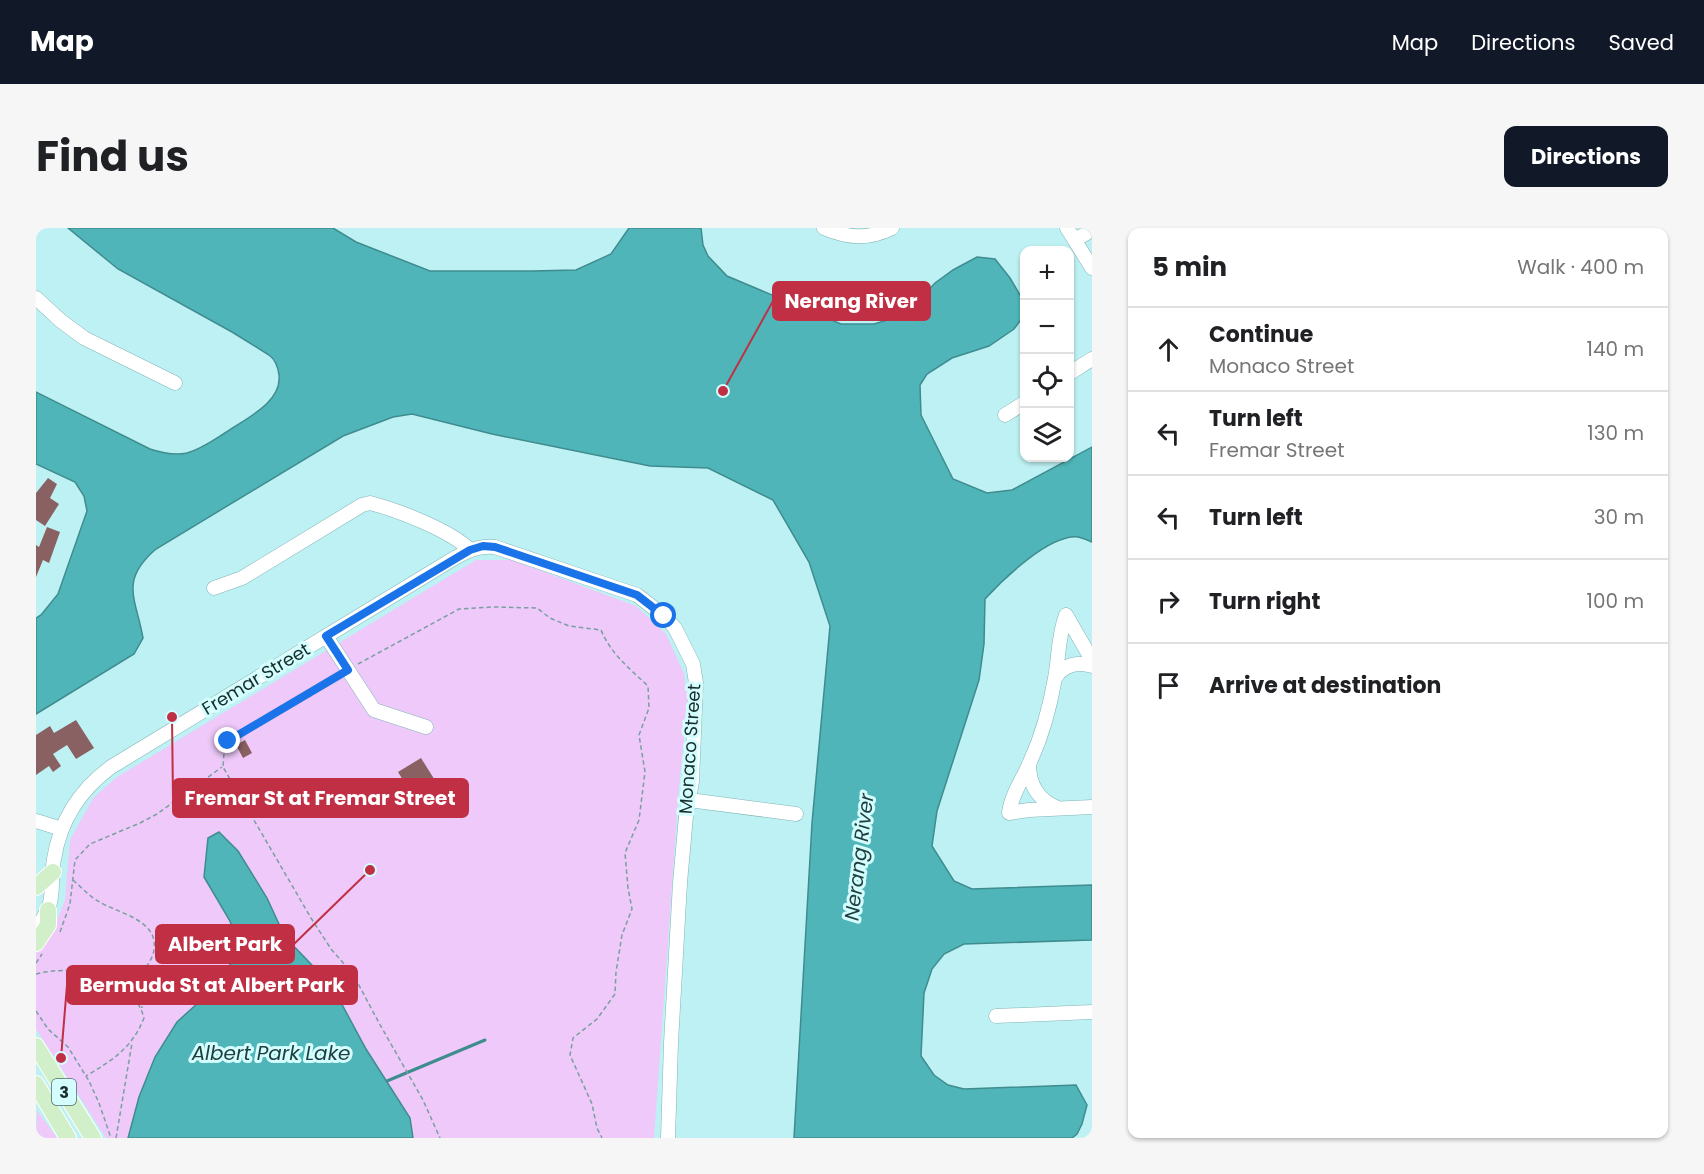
<!DOCTYPE html>
<html lang="en">
<head>
<meta charset="utf-8">
<style>
	:root { --surface:#fff; --page:#f6f6f6; --text:#202124; --muted:#757577; --line:#e0e0e0; --accent:#111827 }
	body { margin:0; font-family:Poppins,sans-serif; background:var(--page); color:var(--text) }
	.controls { position:absolute; right:18px; top:18px; display:grid; overflow:hidden; border-radius:12px; box-shadow:0 2px 4px #0004 }
	.controls button { width:54px; height:54px; display:grid; place-items:center; padding:0; border:0; border-bottom:2px solid var(--line); background:var(--surface); color:var(--text); font:30px sans-serif }
	.stop { position:absolute; width:18px; height:18px; margin:-14px; border:4px solid #1a73e8; border-radius:50%; background:#fff }
	.stop.end { background:#1a73e8; border-color:#fff; box-shadow:0 2px 6px #0008 }
	.list { margin:0; padding:0; list-style:none }
	h2 { display:flex; justify-content:space-between; align-items:center; height:78px; margin:0; padding:0 24px; font-size:26px }
	h2 small { font-size:20px; font-weight:400; color:var(--muted) }
	.list li { display:grid; grid-template-columns:39px 1fr auto; gap:18px; align-items:center; box-sizing:border-box; height:84px; padding:0 24px; border-top:2px solid var(--line) }
	.list b { display:block; font-size:22px; white-space:nowrap }
	.list p { margin:0; font-size:20px; white-space:nowrap; color:var(--muted) }
	.list em { font-size:20px; font-style:normal; color:var(--muted) }
	.icon { flex:none; width:33px; height:33px; fill:none; stroke:currentColor; stroke-width:2; stroke-linecap:round; stroke-linejoin:round }
	.map { position:relative; flex:none; width:1056px; height:910px; overflow:hidden; border-radius:12px }
	header { display:flex; align-items:center; gap:36px; box-sizing:border-box; height:84px; padding:0 30px; background:var(--accent); color:#fff }
	header strong { font-size:28px }
	nav { display:flex; gap:33px; margin-inline-start:auto; font-size:21px }
	.intro { display:flex; align-items:center; justify-content:space-between; box-sizing:border-box; height:144px; padding:0 36px }
	h1 { margin:0; font-size:42px }
	.button { padding:15px 27px; border-radius:12px; background:var(--accent); color:#fff; font-size:21px; font-weight:700 }
	main { display:flex; gap:36px; padding:0 36px }
	aside { flex:1; background:var(--surface); border-radius:12px; box-shadow:0 2px 4px #0004 }
	.map>svg:first-child { display:block }
	.green { fill:#eec9f9 }
	.water { fill:#50b5b9; stroke:#3f8c8f; stroke-width:1.5 }
	.lines { fill:none; stroke-linecap:round; stroke-linejoin:round }
	.stream { stroke:#3f8c8f; stroke-width:3 }
	.building { fill:#8a6162 }
	.minor-casing { stroke:#82b4b6; stroke-width:15 }
	.major-casing { stroke:#fff; stroke-width:18 }
	.path { stroke:#799fa0; stroke-width:1.5; stroke-dasharray:4.5 3; stroke-linecap:butt }
	.minor { stroke:#fff; stroke-width:14 }
	.major { stroke:#d1efc8; stroke-width:16 }
	.route { stroke:#1a73e8; stroke-width:8 }
	.labels { text-anchor:middle; stroke-width:6; stroke-linejoin:round; paint-order:stroke }
	.shield { fill:#d4fdfe; stroke:#506b6b; stroke-width:1.5 }
	.shield-label { font-size:16px; font-weight:bold; fill:#172c2c }
	.street-label { font-size:18px; fill:#172c2c; stroke:#d4fdfe }
	.water-label { font-size:20px; font-style:italic; fill:#1e3e3f; stroke:#d4fdfe }
	.leader { fill:none; stroke:#c02f43; stroke-width:2 }
	.callout-dot { fill:#c02f43; stroke:#d4fdfe; stroke-width:2 }
	.callout { fill:#c02f43; stroke:#c02f43; stroke-width:2 }
	.callout-label { font-size:20px; text-anchor:middle; font-weight:bold; fill:#fff }
</style>
</head>
<body>
<header>
<strong>Map</strong>
<nav><a>Map</a><a>Directions</a><a>Saved</a></nav>
</header>
<div class="intro"><h1>Find us</h1><a class="button">Directions</a></div>
<main>
<div class="map">
<svg width="1056" height="910" viewBox="0 0 1056 910">
	<rect width="100%" height="100%" fill="#bef1f3"/>
	<!-- green -->
	<path class="green" d="M440 332H476L600 378 630 406 648 445 652 475 643 559 618 910H70L0 801V725L18 700 29 672 34 612 57 570 81 549Z
		M1 882 21 910H0Z"/>
	<!-- water -->
	<path class="water" d="M32 0H297L320 14 394 43H496L540 42 575 26 593 0H665L667 17 672 28 691 48 805 96H838L858 90 879 76 899 55 917 42 941 29 959 31 974 50 987 72V89L978 101 953 118 916 130 891 146 884 157 885 187 917 251 951 265 976 262 1056 219V314C1052 312 1047 310 1042 309 1014 306 967 351 949 371L948 416 943 452 901 583 896 618 918 653 936 661 1056 657V712L928 716 908 726 896 741 888 765 885 828 898 847 912 857 928 861 1040 857 1051 877 1046 896 1041 906 1036 910H758L776 595 794 398 773 334 737 272 672 240 614 238 456 206 376 186 357 189 307 208 120 321C83 353 100 370 107 410L98 426 0 486V390L5 387 22 366 51 283 48 268 39 254 0 236V164L114 221C126 225 138 228 151 225 166 221 179 211 192 203 211 190 246 174 243 147 242 139 240 132 233 127L196 104 82 41Z
		M183 604 202 623 231 670 249 709 296 758 330 821 374 890 377 910H92L103 869 119 829 141 794 174 764 196 734 199 709 194 693 168 649 172 610Z"/>
	<g class="lines">
		<!-- stream -->
		<path class="stream" d="M351 853 449 812"/>
	</g>
	<!-- building -->
	<path class="building" d="M12 250 21 256 14 270 23 276 9 298 0 292V265Z
		M11 299 24 304 13 335 7 332 0 349V317L3 319Z
		M40 492 58 520 40 531 31 517 17 526 25 538 17 544 13 538 0 547V507L14 498 18 505Z
		M209 512 216 525 207 530 200 517Z
		M385 530 412 573 389 588 362 544Z"/>
	<g class="lines">
		<!-- minor casing -->
		<g class="minor-casing">
			<path id="minor" d="M788 0C812 10 832 12 856 0
				M1031 0 1056 40
				M1039 12 1056 2
				M0 70 25 93 48 110 139 155
				M1034 145 1056 131
				M969 187 988 175
				M178 360 206 350 326 277 334 275C361 282 414 302 434 322
				M1030 387C1022 408 1023 429 1019 450 1014 479 1006 508 994 534 987 551 975 567 973 585L993 582 1056 579
				M1030 387 1056 432
				M290 408 338 482 390 499
				M1019 450C1027 437 1042 433 1056 438
				M993 537C993 557 1003 573 1022 580
				M653 572 760 586
				M0 593 26 601
				M0 700C22 674 13 661 18 631 24 593 44 562 75 539L394 345C415 333 435 316 459 319L601 367 628 388 639 400 657 436 660 455 656 553 650 588 644 655 635 815 632 910
				M960 788 1056 784"/>
		</g>
		<!-- major casing -->
		<g class="major-casing">
			<path id="major" d="M0 659 17 644
				M0 715 12 697V682
				M0 818 57 910
				M0 856 32 910"/>
		</g>
		<!-- path -->
		<path class="path" d="M322 436 423 381 457 379 501 380 514 390 533 398 565 402C575 426 593 440 612 458L613 480 603 507 609 544 603 592 589 625 592 660 596 681 586 707 580 744 579 766 561 791 537 810 534 827 556 876 561 900 566 910
			M303 447 192 513 188 525 187 539 275 690 295 721 317 746 343 795 387 872 404 910
			M37 652C45 659 52 667 62 673 80 685 123 691 118 722 117 731 109 739 106 747 102 757 105 769 106 780
			M24 704 34 676 39 632 54 616 104 595 121 586 186 539
			M0 735 6 726
			M0 746C37 736 97 747 108 790 96 820 77 832 50 848
			M0 783 12 801 32 819 53 853 63 875 75 910
			M80 910 96 815"/>
		<!-- minor -->
		<use href="#minor" class="minor"/>
		<!-- major -->
		<use href="#major" class="major"/>
	</g>
	<g class="lines">
		<!-- route -->
		<path class="route" d="M192 513 312 442 290 408 434 322 447 318 459 319 601 367 628 388"/>
	</g>
	<g class="labels">
		<!-- shield labels -->
		<rect class="shield" x="16" y="851" width="24" height="26" rx="4.5"/>
		<g class="shield-label">
			<text x="28" y="870">3</text>
		</g>
		<!-- street labels -->
		<g class="street-label">
			<text transform="translate(220 451) rotate(-31)" y="6">Fremar Street</text>
			<text transform="translate(654 521) rotate(-86)" y="6">Monaco Street</text>
		</g>
		<!-- water labels -->
		<g class="water-label">
			<text transform="translate(823 629) rotate(-83)" y="7">Nerang River</text>
			<text x="235" y="832">Albert Park Lake</text>
		</g>
	</g>
	<!-- callouts -->
	<path class="leader" d="M687 163L737 73M136 489L137 570M334 642L258 716M25 830L31 757"/>
	<g class="callout-dot">
		<circle cx="687" cy="163" r="6"/>
		<circle cx="136" cy="489" r="6"/>
		<circle cx="334" cy="642" r="6"/>
		<circle cx="25" cy="830" r="6"/>
	</g>
	<g class="callout">
		<rect x="737" y="54" width="157" height="38" rx="6"/>
		<rect x="137" y="551" width="295" height="38" rx="6"/>
		<rect x="120" y="697" width="138" height="38" rx="6"/>
		<rect x="31" y="738" width="290" height="38" rx="6"/>
	</g>
	<g class="callout-label">
		<text x="815" y="80">Nerang River</text>
		<text x="284" y="577">Fremar St at Fremar Street</text>
		<text x="189" y="723">Albert Park</text>
		<text x="176" y="764">Bermuda St at Albert Park</text>
	</g>
</svg>
<div class="controls">
<button>+</button>
<button>−</button>
<button><svg class="icon" aria-label="locate" viewBox="0 0 24 24"><circle cx="12" cy="12" r="6"/><path d="M12 2v4M12 18v4M2 12h4M18 12h4"/></svg></button>
<button><svg class="icon" aria-label="layers" viewBox="0 0 24 24"><path d="M12 4l9 5-9 5-9-5zM3 14l9 5 9-5"/></svg></button>
</div>
<div class="stop" style="left:628px;top:388px"></div>
<div class="stop end" style="left:192px;top:513px"></div>
</div>
<aside>
<h2>5 min<small>Walk · 400 m</small></h2>
<ul class="list">
<li><svg class="icon" aria-label="ahead" viewBox="0 0 24 24"><path d="M12 20V5M6 11l6-6 6 6"/></svg><div><b>Continue</b><p>Monaco Street</p></div><em>140 m</em></li>
<li><svg class="icon" aria-label="left" viewBox="0 0 24 24"><path d="M17 20v-9H6M10 6l-5 5 5 5"/></svg><div><b>Turn left</b><p>Fremar Street</p></div><em>130 m</em></li>
<li><svg class="icon" aria-label="left" viewBox="0 0 24 24"><path d="M17 20v-9H6M10 6l-5 5 5 5"/></svg><div><b>Turn left</b></div><em>30 m</em></li>
<li><svg class="icon" aria-label="right" viewBox="0 0 24 24"><path d="M7 20v-9h11M14 6l5 5-5 5"/></svg><div><b>Turn right</b></div><em>100 m</em></li>
<li><svg class="icon" aria-label="arrive" viewBox="0 0 24 24"><path d="M6 21V4h12l-3 4 3 4H6"/></svg><div><b>Arrive at destination</b></div></li>
</ul>
</aside>
</main>
</body>
</html>
